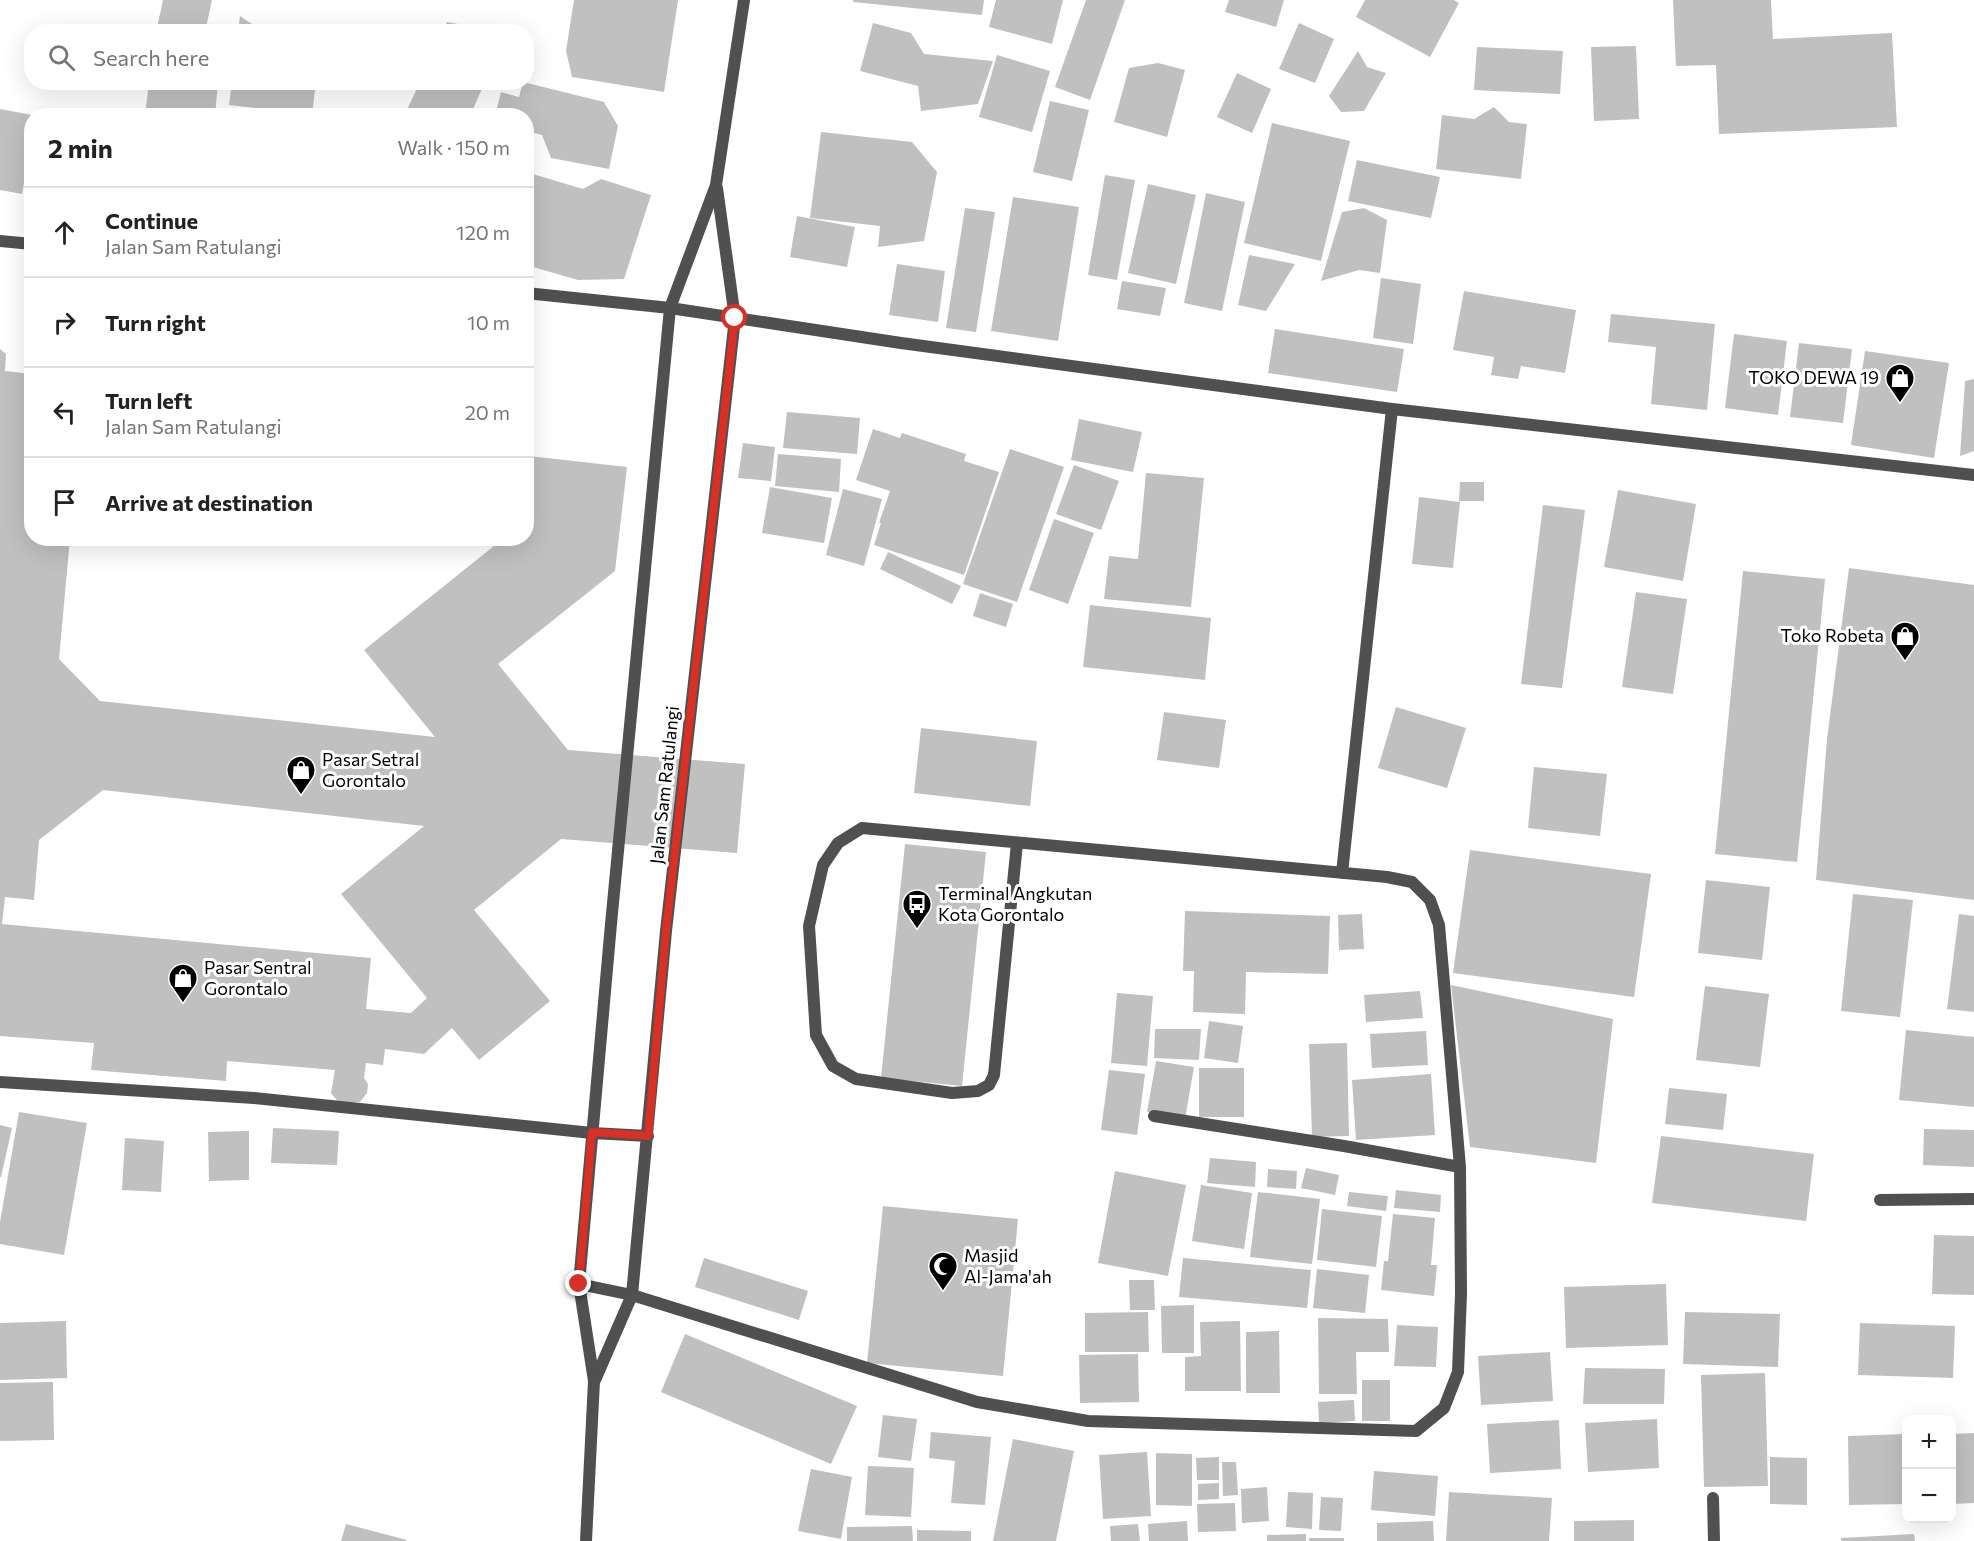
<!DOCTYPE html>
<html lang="en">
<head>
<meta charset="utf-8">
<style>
	:root { --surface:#fff; --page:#f2f2f2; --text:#222; --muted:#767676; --line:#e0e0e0 }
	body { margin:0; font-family:Commissioner,sans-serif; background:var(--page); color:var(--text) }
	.controls { position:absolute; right:18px; bottom:18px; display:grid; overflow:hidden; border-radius:12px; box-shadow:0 6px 24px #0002 }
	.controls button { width:54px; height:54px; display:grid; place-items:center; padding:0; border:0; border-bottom:2px solid var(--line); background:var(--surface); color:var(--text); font:30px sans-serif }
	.stop { position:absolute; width:18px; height:18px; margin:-14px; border:4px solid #d93025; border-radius:50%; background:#fff }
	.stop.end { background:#d93025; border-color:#fff; box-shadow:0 2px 6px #0008 }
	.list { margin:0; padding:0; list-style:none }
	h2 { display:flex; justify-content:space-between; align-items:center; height:78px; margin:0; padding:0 24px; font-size:26px }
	h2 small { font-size:20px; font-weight:400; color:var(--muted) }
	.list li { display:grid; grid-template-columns:39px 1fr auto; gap:18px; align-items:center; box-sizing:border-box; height:90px; padding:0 24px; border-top:2px solid var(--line) }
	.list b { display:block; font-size:22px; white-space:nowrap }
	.list p { margin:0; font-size:20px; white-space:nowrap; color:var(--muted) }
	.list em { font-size:20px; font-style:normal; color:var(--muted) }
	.icon { flex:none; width:33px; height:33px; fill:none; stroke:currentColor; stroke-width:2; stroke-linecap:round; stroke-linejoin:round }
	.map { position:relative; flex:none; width:1974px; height:1541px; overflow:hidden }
	.search { position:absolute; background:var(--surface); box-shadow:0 6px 24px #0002; left:24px; top:24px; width:510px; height:66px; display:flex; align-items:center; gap:15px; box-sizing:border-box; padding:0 21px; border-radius:24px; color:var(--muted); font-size:22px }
	.panel { position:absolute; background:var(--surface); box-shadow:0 6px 24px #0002; left:24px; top:108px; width:510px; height:438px; border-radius:24px }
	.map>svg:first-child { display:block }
	.building { fill:#c0c0c0; fill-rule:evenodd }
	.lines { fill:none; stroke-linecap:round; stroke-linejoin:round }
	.lane { stroke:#505050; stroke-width:12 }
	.street { stroke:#505050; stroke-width:12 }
	.route { stroke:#d93025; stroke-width:8 }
	.labels { text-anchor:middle; stroke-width:6; stroke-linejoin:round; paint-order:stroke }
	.poi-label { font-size:18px; fill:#000; stroke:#fff; text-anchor:start }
	.street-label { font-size:18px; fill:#000; stroke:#fff }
</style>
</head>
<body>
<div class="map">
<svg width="1974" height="1541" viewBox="0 0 1974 1541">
	<rect width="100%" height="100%" fill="#fff"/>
	<!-- building -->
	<path class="building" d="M163 0H212L205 32H174L157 28Z
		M574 0H678L664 92 572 77 566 51Z
		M853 0H984L982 15 853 2Z
		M996 0H1063L1052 44 989 27Z
		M1086 0H1125L1090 100 1055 87Z
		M1229 0H1284L1276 27 1225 12Z
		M1365 0H1454L1459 3 1430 57 1356 17Z
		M1673 0H1771L1773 39 1892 33 1897 127 1719 134 1716 65 1676 66Z
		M240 16 264 32H238Z
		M447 22 491 30V32H443Z
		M873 23 911 33 924 54 993 61 978 104 921 111 918 86 860 71Z
		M1299 23 1334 39 1315 83 1279 69Z
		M1636 46 1639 119 1594 121 1591 47Z
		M1477 47 1563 51 1560 94 1474 90Z
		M1358 51 1367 67 1386 73 1364 111 1341 112 1329 96Z
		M997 55 1050 71 1032 132 979 117Z
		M1158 63 1185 70 1167 137 1114 122 1129 68Z
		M1237 73 1271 89 1252 133 1217 117Z
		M149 82H218L215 116H145Z
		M232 82H316L312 114 229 105Z
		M420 82H485L470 116H408L405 114Z
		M523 82 604 102 618 126 609 169 551 158 542 135 526 131V116H495L501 92 519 97Z
		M1050 101 1089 110 1072 181 1033 172Z
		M1494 107 1509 122 1527 124 1521 179 1436 169 1442 115 1474 119Z
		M0 109 32 115V140L22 194 0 190Z
		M1272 123 1350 141 1321 261 1244 243Z
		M821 132 912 142 937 172 924 241 878 247 880 226 810 218Z
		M1357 160 1440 177 1431 218 1348 201Z
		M526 172 583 189 601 179 651 195 624 279 578 280 526 265Z
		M1105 175 1135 180 1117 280 1088 275Z
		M1148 184 1196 195 1176 284 1128 273Z
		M1206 193 1245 202 1222 311 1184 303Z
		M1013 197 1079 207 1058 341 991 331Z
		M965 208 995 212 976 332 946 328Z
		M1364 208 1387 220 1380 273 1359 270 1321 281 1342 212Z
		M797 216 855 227 847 267 790 257Z
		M1249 255 1295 264 1266 311 1238 305Z
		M897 264 945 271 938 322 889 315Z
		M1381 278 1421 284 1413 344 1373 338Z
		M1122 281 1166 288 1160 316 1117 309Z
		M1464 291 1576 310 1565 373 1521 366 1518 379 1491 375 1494 357 1453 350Z
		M1611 314 1715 324 1707 410 1651 404 1656 347 1608 342Z
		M1275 329 1404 349 1397 392 1268 373Z
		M1734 334 1787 341 1778 415 1725 408Z
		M1799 343 1852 349 1843 423 1790 417Z
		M0 349 6 354 5 371 32 374V538H70L59 659 100 701 435 737 364 650 504 538H526V445H530L529 456 627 467 615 571 498 664 568 750 745 764 737 853 561 839 474 910 550 1001 479 1060 452 1028 424 1054 385 1049 383 1065 366 1063 364 1078 368 1084 367 1093 360 1102 339 1103 331 1093 335 1070 227 1061 226 1081 91 1070 94 1043 0 1036ZM103 790 424 826 341 894 427 998 411 1013 366 1009 371 958 2 924 5 897 34 900 39 840Z
		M1865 351 1949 363 1934 458 1851 445Z
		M1974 379V451L1960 456 1965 381Z
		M787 412 860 418 857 454 783 448Z
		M1079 419 1142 432 1133 472 1071 460Z
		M873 429 900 438 902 433 966 454 964 461 999 472 964 575 874 545 881 523H879L890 491 856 480Z
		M743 443 775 447 771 481 738 478Z
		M1010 449 1064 467 1017 602 963 584Z
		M778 454 841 459 839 492 775 486Z
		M1074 465 1119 481 1101 530 1056 514Z
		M1146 473 1204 478 1191 607 1104 599 1109 556 1138 559Z
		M1460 482H1484V501H1459Z
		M770 487 832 498 824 543 762 533Z
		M843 489 882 499 864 566 826 555Z
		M1618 490 1696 504 1683 581 1604 567Z
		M1419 497 1460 502 1453 568 1412 564Z
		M1543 505 1585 510 1562 688 1521 684Z
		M1054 519 1094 533 1068 604 1029 590Z
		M888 552 961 586 952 604 880 569Z
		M1849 568 1974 585V900L1816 880 1827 739Z
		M1743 571 1825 579 1797 862 1715 854Z
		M1636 592 1687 599 1673 694 1622 687Z
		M980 593 1013 604 1006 627 973 616Z
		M1090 605 1211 618 1205 680 1083 667Z
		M1396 707 1466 728 1447 788 1378 768Z
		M1164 712 1226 720 1219 768 1157 760Z
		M921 728 1037 741 1030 806 914 793Z
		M1534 767 1607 774 1600 836 1528 828Z
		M905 844 986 852 962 1086 881 1078Z
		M1470 850 1651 874 1634 997 1453 973Z
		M1706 880 1770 887 1762 960 1698 953Z
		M1853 894 1913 900 1900 1017 1841 1011Z
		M1185 911 1330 916 1328 974 1246 972 1245 1014 1193 1012 1194 971H1183Z
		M1362 914 1364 949 1339 950 1338 915Z
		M1959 914 1974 916V1012L1947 1009Z
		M1451 985 1613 1019 1596 1163 1470 1147Z
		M1705 986 1769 994 1760 1067 1696 1060Z
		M1420 991 1423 1018 1366 1022 1364 995Z
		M1117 993 1153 996 1147 1066 1111 1063Z
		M1209 1021 1243 1026 1238 1063 1204 1058Z
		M1155 1029H1201L1199 1060 1154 1058Z
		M1906 1030 1974 1037V1107L1899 1100Z
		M1426 1031 1428 1065 1372 1068 1370 1034Z
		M1347 1043 1349 1136 1312 1137 1309 1044Z
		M1156 1061 1194 1067 1185 1119 1147 1112Z
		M1199 1068H1244V1117H1199Z
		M1109 1070 1145 1074 1137 1135 1101 1130Z
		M1431 1074 1435 1135 1356 1140 1352 1080Z
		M1669 1088 1727 1094 1723 1130 1665 1124Z
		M19 1112 87 1123 64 1255 0 1244V1222Z
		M0 1125 12 1128 1 1177H0Z
		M273 1128 339 1131 337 1165 271 1163Z
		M1924 1129 1974 1130V1167L1923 1165Z
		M249 1131V1180L209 1181 208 1132Z
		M1661 1136 1814 1154 1806 1221 1652 1203Z
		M125 1138 164 1141 161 1192 122 1190Z
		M1210 1158 1256 1162 1255 1187 1207 1183Z
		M1306 1168 1339 1175 1335 1195 1301 1188Z
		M1268 1169 1297 1171 1296 1189 1267 1187Z
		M1115 1171 1186 1185 1168 1276 1098 1263Z
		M1201 1185 1252 1193 1244 1249 1192 1241Z
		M1396 1190 1441 1195 1440 1212 1394 1208Z
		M1258 1192 1320 1199 1312 1264 1250 1257Z
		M1349 1192 1388 1196 1386 1211 1347 1206Z
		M883 1206 1018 1219 1003 1376 867 1363Z
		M1322 1209 1382 1216 1376 1267 1317 1260Z
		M1393 1214 1435 1218 1431 1265H1437L1434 1296 1381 1290 1384 1261H1388Z
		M1934 1235 1974 1236V1295L1932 1294Z
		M704 1258 808 1291 799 1320 695 1287Z
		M1183 1258 1311 1270 1307 1308 1179 1297Z
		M1317 1269 1369 1275 1365 1313 1313 1308Z
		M1129 1280H1154L1155 1310H1130Z
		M1666 1284 1668 1345 1566 1348 1564 1287Z
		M1194 1305V1353H1162L1161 1306Z
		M1148 1312 1149 1352H1085V1313Z
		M1685 1312 1780 1314 1778 1367 1683 1364Z
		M1318 1318 1388 1319 1389 1352H1356L1357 1394H1319Z
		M66 1321 67 1378 0 1380V1323Z
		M1240 1321 1241 1391H1185V1357L1201 1356 1200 1322Z
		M1860 1323 1955 1326 1953 1378 1858 1375Z
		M1397 1325 1438 1327 1436 1367 1394 1366Z
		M1279 1331 1280 1393H1246V1332Z
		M685 1334 857 1406 831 1464 661 1392Z
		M1550 1352 1553 1401 1481 1405 1478 1356Z
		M1138 1354 1139 1402 1080 1403 1079 1355Z
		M1585 1368 1665 1369 1664 1404H1583Z
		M1765 1373 1768 1486 1704 1487 1701 1375Z
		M1362 1380H1390V1421H1362Z
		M53 1382 54 1440 0 1441V1383Z
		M1354 1400 1355 1421 1319 1423 1318 1402Z
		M883 1415 917 1419 911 1461 878 1457Z
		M1657 1419 1659 1468 1588 1472 1585 1423Z
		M1559 1420 1561 1469 1490 1473 1487 1424Z
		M931 1432 991 1437 985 1505 951 1503 955 1461 929 1458Z
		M1974 1433V1503L1952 1504V1434Z
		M1906 1434V1504L1849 1505 1848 1436Z
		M1013 1439 1074 1451 1056 1541H993Z
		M1147 1452 1151 1516 1103 1519 1099 1455Z
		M1156 1453 1192 1454V1506L1156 1505Z
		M1219 1457V1480H1197L1196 1458Z
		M1770 1457 1807 1458V1505L1770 1504Z
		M1222 1462H1236L1238 1495 1223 1496Z
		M868 1466 914 1468 911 1517 865 1515Z
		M811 1469 852 1477 841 1539 798 1531Z
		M1374 1471 1438 1476 1435 1516 1371 1510Z
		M1219 1483V1499L1198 1500V1484Z
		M1267 1487 1269 1521 1242 1523 1241 1489Z
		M1288 1492 1313 1493 1312 1529 1286 1527Z
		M1449 1492 1552 1498 1549 1541H1446Z
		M1321 1497 1343 1498 1341 1531 1319 1530Z
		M1235 1503 1236 1531 1198 1532 1197 1504Z
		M1634 1520V1541H1574V1521Z
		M1187 1521 1188 1541H1149L1148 1524Z
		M1433 1521 1434 1541H1377V1523Z
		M346 1524 407 1540 406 1541H341Z
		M1138 1524 1140 1541H1111L1110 1526Z
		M912 1526 913 1541H847V1527Z
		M917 1530 971 1531V1541H917Z
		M1306 1534V1541H1267V1535Z
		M1914 1534 1915 1541H1841V1538Z
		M1309 1538H1344V1541H1309Z"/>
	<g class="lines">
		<!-- lane -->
		<path class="lane" d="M1017 843 994 1075 989 1085 978 1091 952 1093 856 1079 833 1066 816 1035 809 926 823 865 838 843 862 828 1132 853"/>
		<!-- street -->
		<path class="street" d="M0 241 32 244
			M526 293 670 308 901 343 1392 409 1974 475
			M1342 873 1392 409
			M0 1082 254 1098 592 1133 648 1136
			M1154 1116 1344 1146 1460 1167
			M1880 1200 1974 1199
			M579 1284 632 1295 977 1402 1088 1421 1416 1431 1444 1408 1458 1372 1461 1294 1460 1167 1439 925 1430 900 1412 882 1387 877 1132 853
			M595 1380 632 1295 666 931 735 318 717 188
			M1713 1498 1714 1541
			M586 1541 594 1381 579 1284 611 924 670 308 716 185 744 0"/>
	</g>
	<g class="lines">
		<!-- route -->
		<path class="route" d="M579 1284 592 1132 648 1136 666 931 735 318"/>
	</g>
	<!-- icons -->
	<defs>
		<g id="shop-pin" transform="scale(1.5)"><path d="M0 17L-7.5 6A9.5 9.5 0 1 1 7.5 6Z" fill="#000" stroke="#fff"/><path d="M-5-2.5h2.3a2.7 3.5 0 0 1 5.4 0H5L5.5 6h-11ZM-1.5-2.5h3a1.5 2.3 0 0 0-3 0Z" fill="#fff"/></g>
		<g id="bus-pin" transform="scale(1.5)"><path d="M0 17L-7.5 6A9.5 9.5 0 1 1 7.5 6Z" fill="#000" stroke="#fff"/><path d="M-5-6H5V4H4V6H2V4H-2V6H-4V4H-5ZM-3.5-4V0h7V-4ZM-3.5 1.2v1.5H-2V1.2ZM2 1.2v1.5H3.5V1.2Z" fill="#fff"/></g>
		<g id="mosque-pin" transform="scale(1.5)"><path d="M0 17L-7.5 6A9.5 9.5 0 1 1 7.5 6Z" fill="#000" stroke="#fff"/><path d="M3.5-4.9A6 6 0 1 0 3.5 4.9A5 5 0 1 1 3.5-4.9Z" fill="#fff"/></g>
	</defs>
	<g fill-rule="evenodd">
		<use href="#shop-pin" x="1900" y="378"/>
		<use href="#shop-pin" x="1905" y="636"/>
		<use href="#shop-pin" x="301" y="770"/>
		<use href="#bus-pin" x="917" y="904"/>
		<use href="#shop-pin" x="183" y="978"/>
		<use href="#mosque-pin" x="943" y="1266"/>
	</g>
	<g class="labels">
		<!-- poi labels -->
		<g class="poi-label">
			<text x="1879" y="384" text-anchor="end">TOKO DEWA 19</text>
			<text x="1884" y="642" text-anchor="end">Toko Robeta</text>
			<text x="322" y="766">Pasar Setral<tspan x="322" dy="21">Gorontalo</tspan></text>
			<text x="938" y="900">Terminal Angkutan<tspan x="938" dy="21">Kota Gorontalo</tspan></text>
			<text x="204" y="974">Pasar Sentral<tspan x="204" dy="21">Gorontalo</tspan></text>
			<text x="964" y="1262">Masjid<tspan x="964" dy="21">Al-Jama'ah</tspan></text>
		</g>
		<!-- street labels -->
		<g class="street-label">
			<text transform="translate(665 785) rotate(-84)" y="6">Jalan Sam Ratulangi</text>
		</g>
	</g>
</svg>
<div class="controls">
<button>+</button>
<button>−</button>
</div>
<div class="stop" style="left:735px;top:318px"></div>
<div class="stop end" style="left:579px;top:1284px"></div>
<div class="search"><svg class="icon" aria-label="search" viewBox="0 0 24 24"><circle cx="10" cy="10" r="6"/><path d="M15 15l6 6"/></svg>Search here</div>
<section class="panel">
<h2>2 min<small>Walk · 150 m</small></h2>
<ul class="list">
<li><svg class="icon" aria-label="ahead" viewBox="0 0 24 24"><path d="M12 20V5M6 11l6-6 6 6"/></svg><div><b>Continue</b><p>Jalan Sam Ratulangi</p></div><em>120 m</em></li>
<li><svg class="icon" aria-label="right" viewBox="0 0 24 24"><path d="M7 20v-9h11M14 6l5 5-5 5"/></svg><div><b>Turn right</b></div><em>10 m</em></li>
<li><svg class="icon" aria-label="left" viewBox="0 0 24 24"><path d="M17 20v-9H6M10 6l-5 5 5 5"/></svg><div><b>Turn left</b><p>Jalan Sam Ratulangi</p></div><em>20 m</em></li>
<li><svg class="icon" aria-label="arrive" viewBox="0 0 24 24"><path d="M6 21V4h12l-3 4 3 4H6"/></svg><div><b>Arrive at destination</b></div></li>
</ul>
</section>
</div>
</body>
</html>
